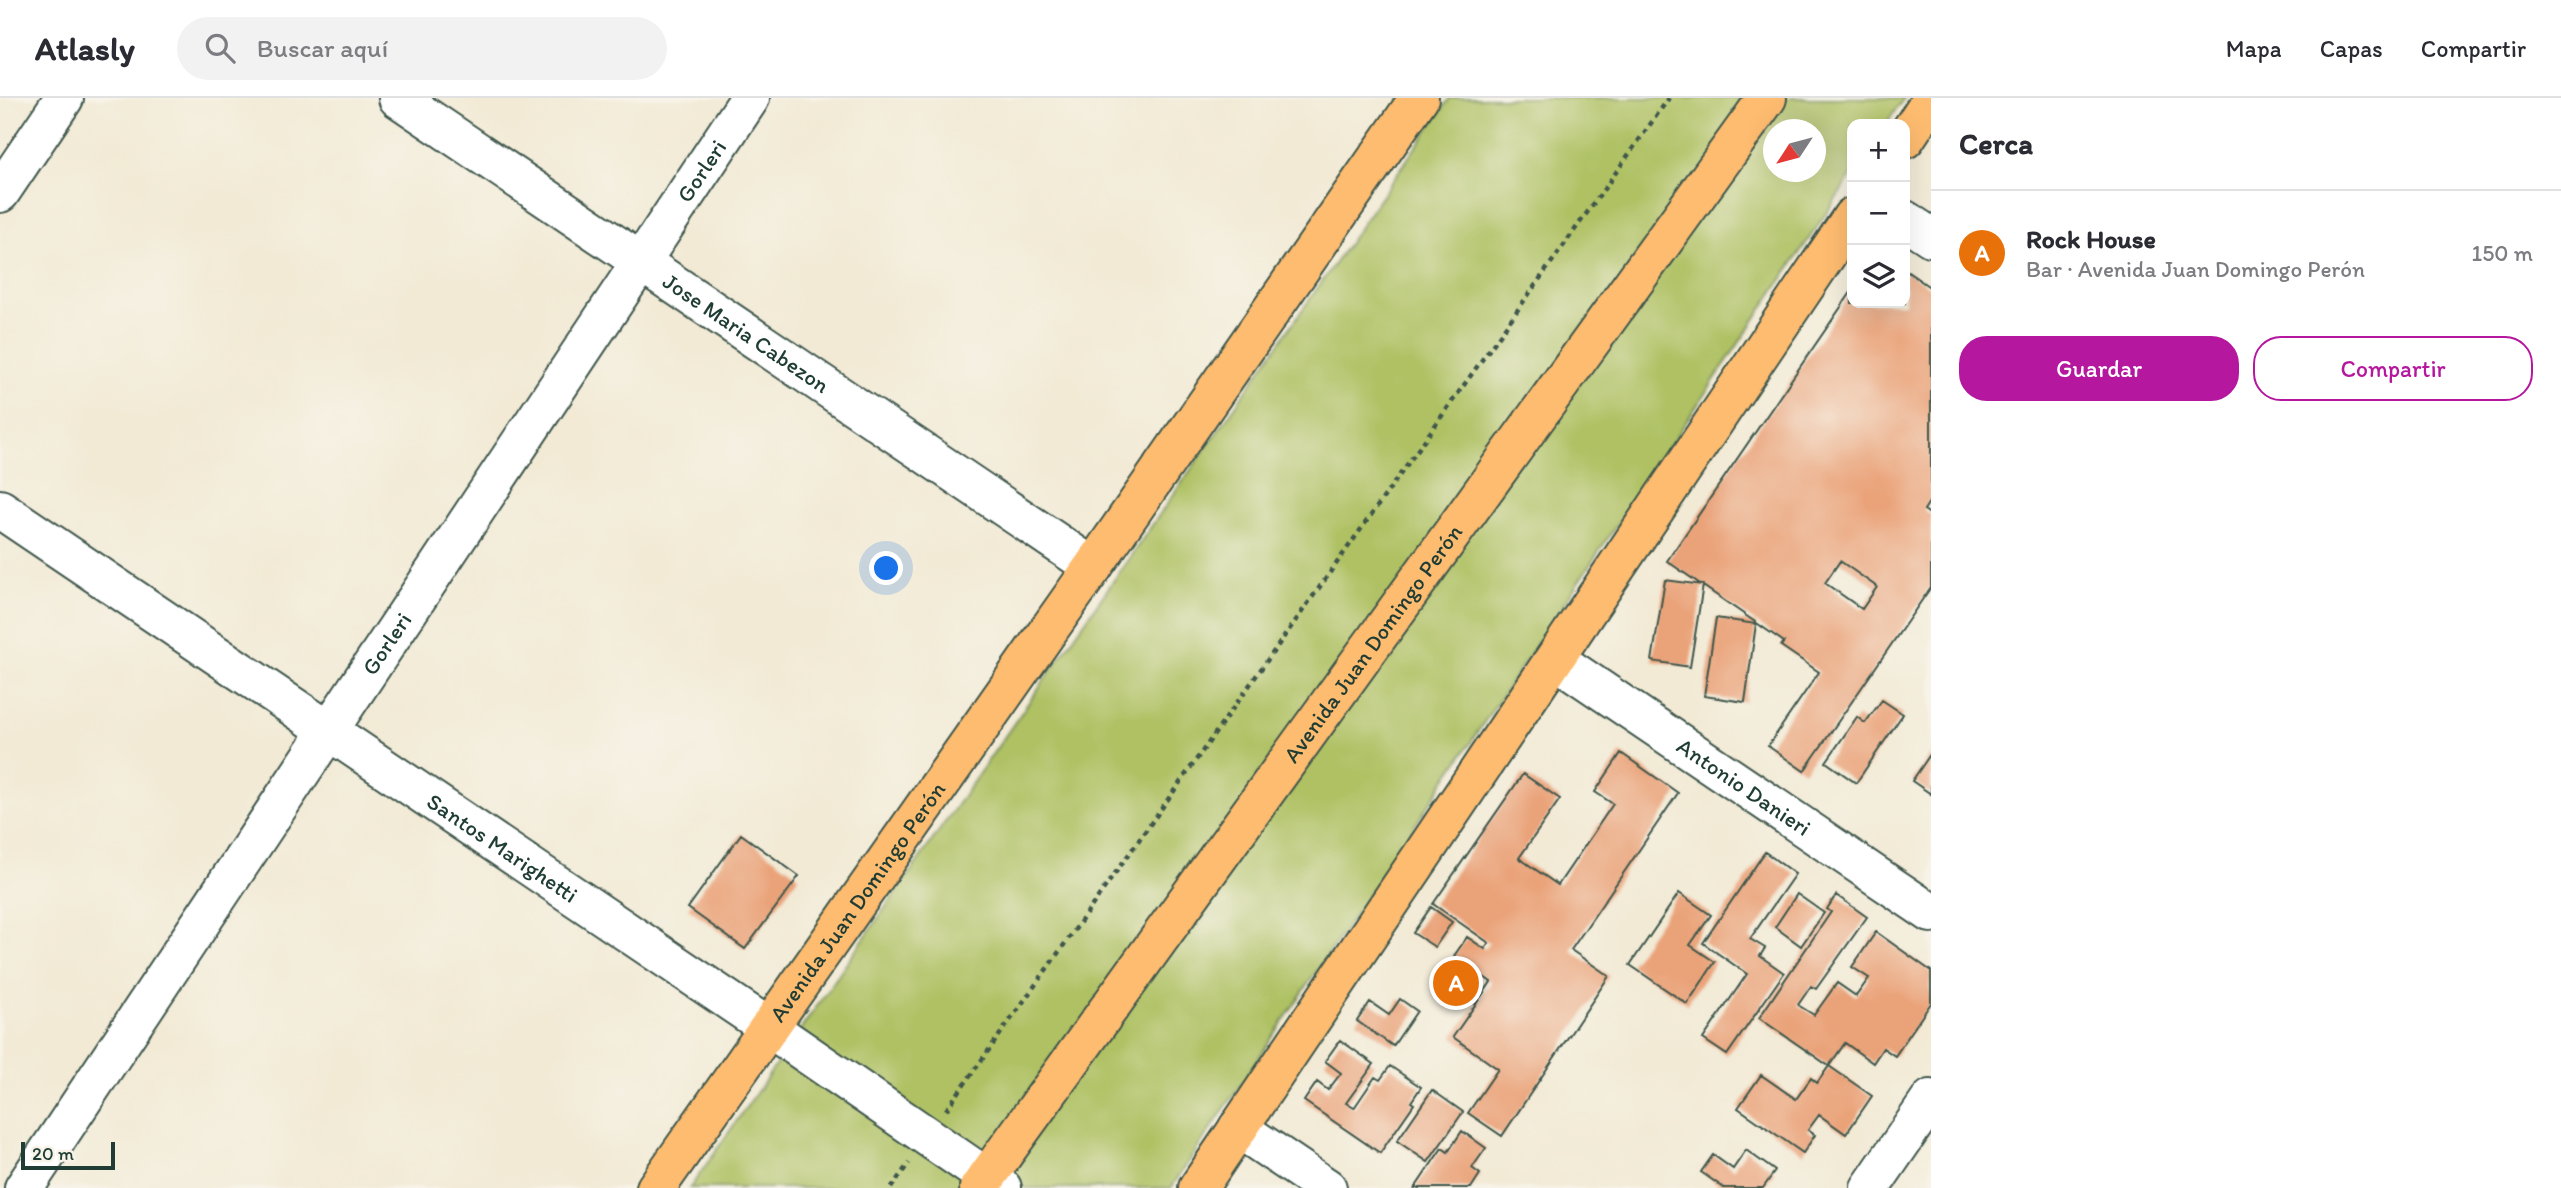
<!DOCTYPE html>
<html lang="es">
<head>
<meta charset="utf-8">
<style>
	:root { --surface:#fff; --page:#f2f2f3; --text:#2b2b33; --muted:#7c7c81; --line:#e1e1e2; --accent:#b5179e }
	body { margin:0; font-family:Itim,sans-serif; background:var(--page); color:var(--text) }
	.controls { position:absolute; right:21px; top:21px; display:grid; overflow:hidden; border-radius:14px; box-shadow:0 7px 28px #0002 }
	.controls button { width:63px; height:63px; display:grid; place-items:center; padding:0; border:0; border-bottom:2px solid var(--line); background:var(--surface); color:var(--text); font:35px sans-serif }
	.compass { position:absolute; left:1763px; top:21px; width:63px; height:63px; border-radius:50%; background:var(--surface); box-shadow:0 7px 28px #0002; rotate:234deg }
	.scale { position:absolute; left:21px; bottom:18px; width:94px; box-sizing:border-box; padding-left:7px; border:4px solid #1f3d34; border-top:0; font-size:19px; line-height:24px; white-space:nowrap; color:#1f3d34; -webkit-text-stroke:5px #f7f3e8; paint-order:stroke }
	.you { position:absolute; left:887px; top:471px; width:24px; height:24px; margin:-18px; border:5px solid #fff; border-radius:50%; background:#1a73e8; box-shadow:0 0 0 10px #1a73e833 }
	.badge { display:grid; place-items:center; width:46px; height:46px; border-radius:50%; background:var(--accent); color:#fff; font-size:23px; font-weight:700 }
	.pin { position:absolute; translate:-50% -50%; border:4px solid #fff; box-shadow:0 2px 7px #0006 }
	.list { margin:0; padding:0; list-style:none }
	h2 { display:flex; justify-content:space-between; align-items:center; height:91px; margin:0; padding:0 28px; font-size:30px }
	h2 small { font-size:23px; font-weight:400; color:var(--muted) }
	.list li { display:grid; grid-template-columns:46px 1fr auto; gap:21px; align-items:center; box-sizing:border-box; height:126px; padding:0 28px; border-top:2px solid var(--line) }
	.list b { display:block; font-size:26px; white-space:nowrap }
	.list p { margin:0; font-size:23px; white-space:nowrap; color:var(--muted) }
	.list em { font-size:23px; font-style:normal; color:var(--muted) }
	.actions { display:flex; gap:14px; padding:21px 28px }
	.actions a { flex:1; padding:16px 0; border:2px solid var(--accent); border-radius:28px; text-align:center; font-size:24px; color:var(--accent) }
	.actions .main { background:var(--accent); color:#fff }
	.icon { flex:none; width:38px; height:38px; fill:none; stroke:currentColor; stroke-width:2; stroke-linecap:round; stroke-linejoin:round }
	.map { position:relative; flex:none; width:1931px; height:1090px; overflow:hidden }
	header { display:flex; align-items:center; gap:42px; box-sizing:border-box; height:98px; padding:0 35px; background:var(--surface); border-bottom:2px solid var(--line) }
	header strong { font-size:33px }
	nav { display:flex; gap:38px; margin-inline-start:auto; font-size:24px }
	.search { width:490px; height:63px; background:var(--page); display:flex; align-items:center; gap:18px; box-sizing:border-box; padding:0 24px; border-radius:38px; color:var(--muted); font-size:26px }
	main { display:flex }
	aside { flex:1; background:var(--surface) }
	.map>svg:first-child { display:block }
	.green { fill:#afc164; stroke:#677f4c; stroke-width:2; fill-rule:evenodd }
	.building { fill:#eaa379; fill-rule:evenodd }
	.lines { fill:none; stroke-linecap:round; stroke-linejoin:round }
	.minor-casing { stroke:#3f574c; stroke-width:42 }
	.major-casing { stroke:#3f574c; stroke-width:42 }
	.path { stroke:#3f574c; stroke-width:4.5; stroke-dasharray:5 5; stroke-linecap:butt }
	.minor { stroke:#fff; stroke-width:38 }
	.major { stroke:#febc70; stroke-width:38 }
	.labels { text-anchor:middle; stroke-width:5; stroke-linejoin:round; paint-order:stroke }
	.street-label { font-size:23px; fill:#1f3d34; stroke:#f7f3e8 }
</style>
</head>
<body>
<header>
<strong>Atlasly</strong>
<div class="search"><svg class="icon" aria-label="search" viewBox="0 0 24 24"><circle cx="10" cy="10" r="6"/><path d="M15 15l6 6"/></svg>Buscar aquí</div>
<nav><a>Mapa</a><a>Capas</a><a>Compartir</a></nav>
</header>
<main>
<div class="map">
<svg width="1931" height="1090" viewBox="0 0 1931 1090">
	<rect width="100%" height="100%" fill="#f7f3e8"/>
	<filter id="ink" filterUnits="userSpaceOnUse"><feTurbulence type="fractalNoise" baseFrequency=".0143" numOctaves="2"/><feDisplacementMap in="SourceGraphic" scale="14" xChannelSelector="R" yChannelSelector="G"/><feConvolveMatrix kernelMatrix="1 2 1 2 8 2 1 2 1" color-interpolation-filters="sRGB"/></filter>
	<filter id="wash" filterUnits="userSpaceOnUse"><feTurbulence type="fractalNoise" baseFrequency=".00686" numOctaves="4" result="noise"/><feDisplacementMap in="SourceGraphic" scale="28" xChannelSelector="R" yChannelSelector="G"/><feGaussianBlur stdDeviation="1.57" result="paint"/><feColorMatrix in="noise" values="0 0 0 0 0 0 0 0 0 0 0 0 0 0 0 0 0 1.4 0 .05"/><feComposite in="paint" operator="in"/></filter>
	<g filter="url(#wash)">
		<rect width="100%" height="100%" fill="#f2ead5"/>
		<!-- green -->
		<path class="green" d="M1450 0H1904L1886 26H1852V77L1171 1090H690ZM1773 32H1815V74H1773Z"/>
		<g id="blocks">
			<!-- building -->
			<path class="building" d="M1905 172 1931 190V401L1924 412 1931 417V489L1804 673 1768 648 1819 574 1781 548 1784 544 1667 463 1852 193V205H1905ZM1840 463 1877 489 1862 511 1825 485Z
				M1665 482 1703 487 1690 569 1652 563Z
				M1716 520 1756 526 1745 604 1704 598Z
				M1882 602 1903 616 1856 685 1826 664 1857 619 1865 625Z
				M1621 655 1678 695 1571 852 1609 878 1502 1038 1468 1015 1498 971 1453 939 1491 884 1454 858 1467 839 1485 851 1489 845 1433 806 1523 676 1560 701 1519 760 1558 787 1613 706 1595 694Z
				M1931 655V696L1912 683Z
				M741 736 799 778 745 851 688 810Z
				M1765 754 1795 776 1750 841 1765 850 1760 858 1784 875 1727 957 1703 941 1747 876 1703 845Z
				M1679 795 1711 817 1690 847 1715 864 1687 906 1630 867Z
				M1797 796 1824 815 1801 848 1775 829Z
				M1836 797 1867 819 1816 891 1811 888 1798 907 1814 917 1837 885 1856 898 1869 880 1852 869 1876 834 1931 873V905L1895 958 1883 950 1873 965 1845 945 1829 968 1759 920 1831 814 1827 811Z
				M1431 809 1452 824 1435 849 1413 835Z
				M1400 901 1417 913 1393 948 1357 923 1370 904 1389 917Z
				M1340 942 1374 966 1346 1005 1354 1010 1375 979 1380 982 1390 968 1421 989 1411 1004 1414 1006 1380 1055 1304 1003 1317 984 1328 992 1341 975 1325 963Z
				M1829 968 1872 998 1846 1036 1819 1017 1808 1032 1815 1037 1803 1055 1738 1010 1761 977 1796 1001 1811 980 1817 985Z
				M1432 992 1463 1014 1428 1064 1397 1043Z
				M1462 1033 1486 1050 1472 1070 1480 1076 1471 1090H1415L1442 1050 1448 1054Z
				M1746 1052 1775 1073 1763 1090H1724L1701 1074 1713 1057 1733 1071Z"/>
		</g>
	</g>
	<g filter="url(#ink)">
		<use href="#blocks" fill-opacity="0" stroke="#3f574c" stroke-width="2"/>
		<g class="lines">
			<!-- minor casing -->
			<g class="minor-casing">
				<g id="minor">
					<path id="s1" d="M398 0 1093 469"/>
					<path d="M0 95 64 0"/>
					<path d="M1905 122 1931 139"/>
					<path id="s2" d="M0 411 768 929 1002 1090"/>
					<path id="s3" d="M1555 561 1931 815"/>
					<path d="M1238 1030 1327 1090"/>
					<path id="s4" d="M24 1090 750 0"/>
					<path d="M1870 1090 1931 1001"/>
				</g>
			</g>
			<!-- major casing -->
			<g class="major-casing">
				<g id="major">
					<path d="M1905 41 1931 2"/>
					<path id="s5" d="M656 1090 1093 469 1419 0"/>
					<path id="s6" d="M979 1090 1767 0"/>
					<path d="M1198 1090 1852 119"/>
				</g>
			</g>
			<!-- path -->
			<path class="path" d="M946 1012 1669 0
				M891 1090 909 1065"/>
			<!-- minor -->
			<use href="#minor" class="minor"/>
			<!-- major -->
			<use href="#major" class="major"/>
		</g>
	</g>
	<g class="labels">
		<!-- street labels -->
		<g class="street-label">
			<text dy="8" stroke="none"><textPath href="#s4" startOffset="1222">Gorleri</textPath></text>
			<text dy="8" stroke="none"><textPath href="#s1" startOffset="420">Jose Maria Cabezon</textPath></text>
			<text dy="8" stroke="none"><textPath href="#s4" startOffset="654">Gorleri</textPath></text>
			<text dy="8" stroke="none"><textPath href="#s6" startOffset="672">Avenida Juan Domingo Perón</textPath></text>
			<text dy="8" stroke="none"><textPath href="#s3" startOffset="228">Antonio Danieri</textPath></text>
			<text dy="8" stroke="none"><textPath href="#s2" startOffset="606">Santos Marighetti</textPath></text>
			<text dy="8" stroke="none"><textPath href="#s5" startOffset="350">Avenida Juan Domingo Perón</textPath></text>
		</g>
	</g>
</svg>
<div class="controls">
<button>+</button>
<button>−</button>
<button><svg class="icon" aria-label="layers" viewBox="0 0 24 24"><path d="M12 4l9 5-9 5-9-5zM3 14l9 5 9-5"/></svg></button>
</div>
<svg class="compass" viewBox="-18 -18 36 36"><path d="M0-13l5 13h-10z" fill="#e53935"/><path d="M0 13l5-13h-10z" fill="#7c7c81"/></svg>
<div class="scale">20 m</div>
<div class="you"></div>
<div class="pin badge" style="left:1456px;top:885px;background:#e8710a">A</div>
</div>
<aside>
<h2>Cerca<small></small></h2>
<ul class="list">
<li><span class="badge" style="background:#e8710a">A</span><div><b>Rock House</b><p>Bar · Avenida Juan Domingo Perón</p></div><em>150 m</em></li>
</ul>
<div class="actions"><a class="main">Guardar</a><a>Compartir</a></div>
</aside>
</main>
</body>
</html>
